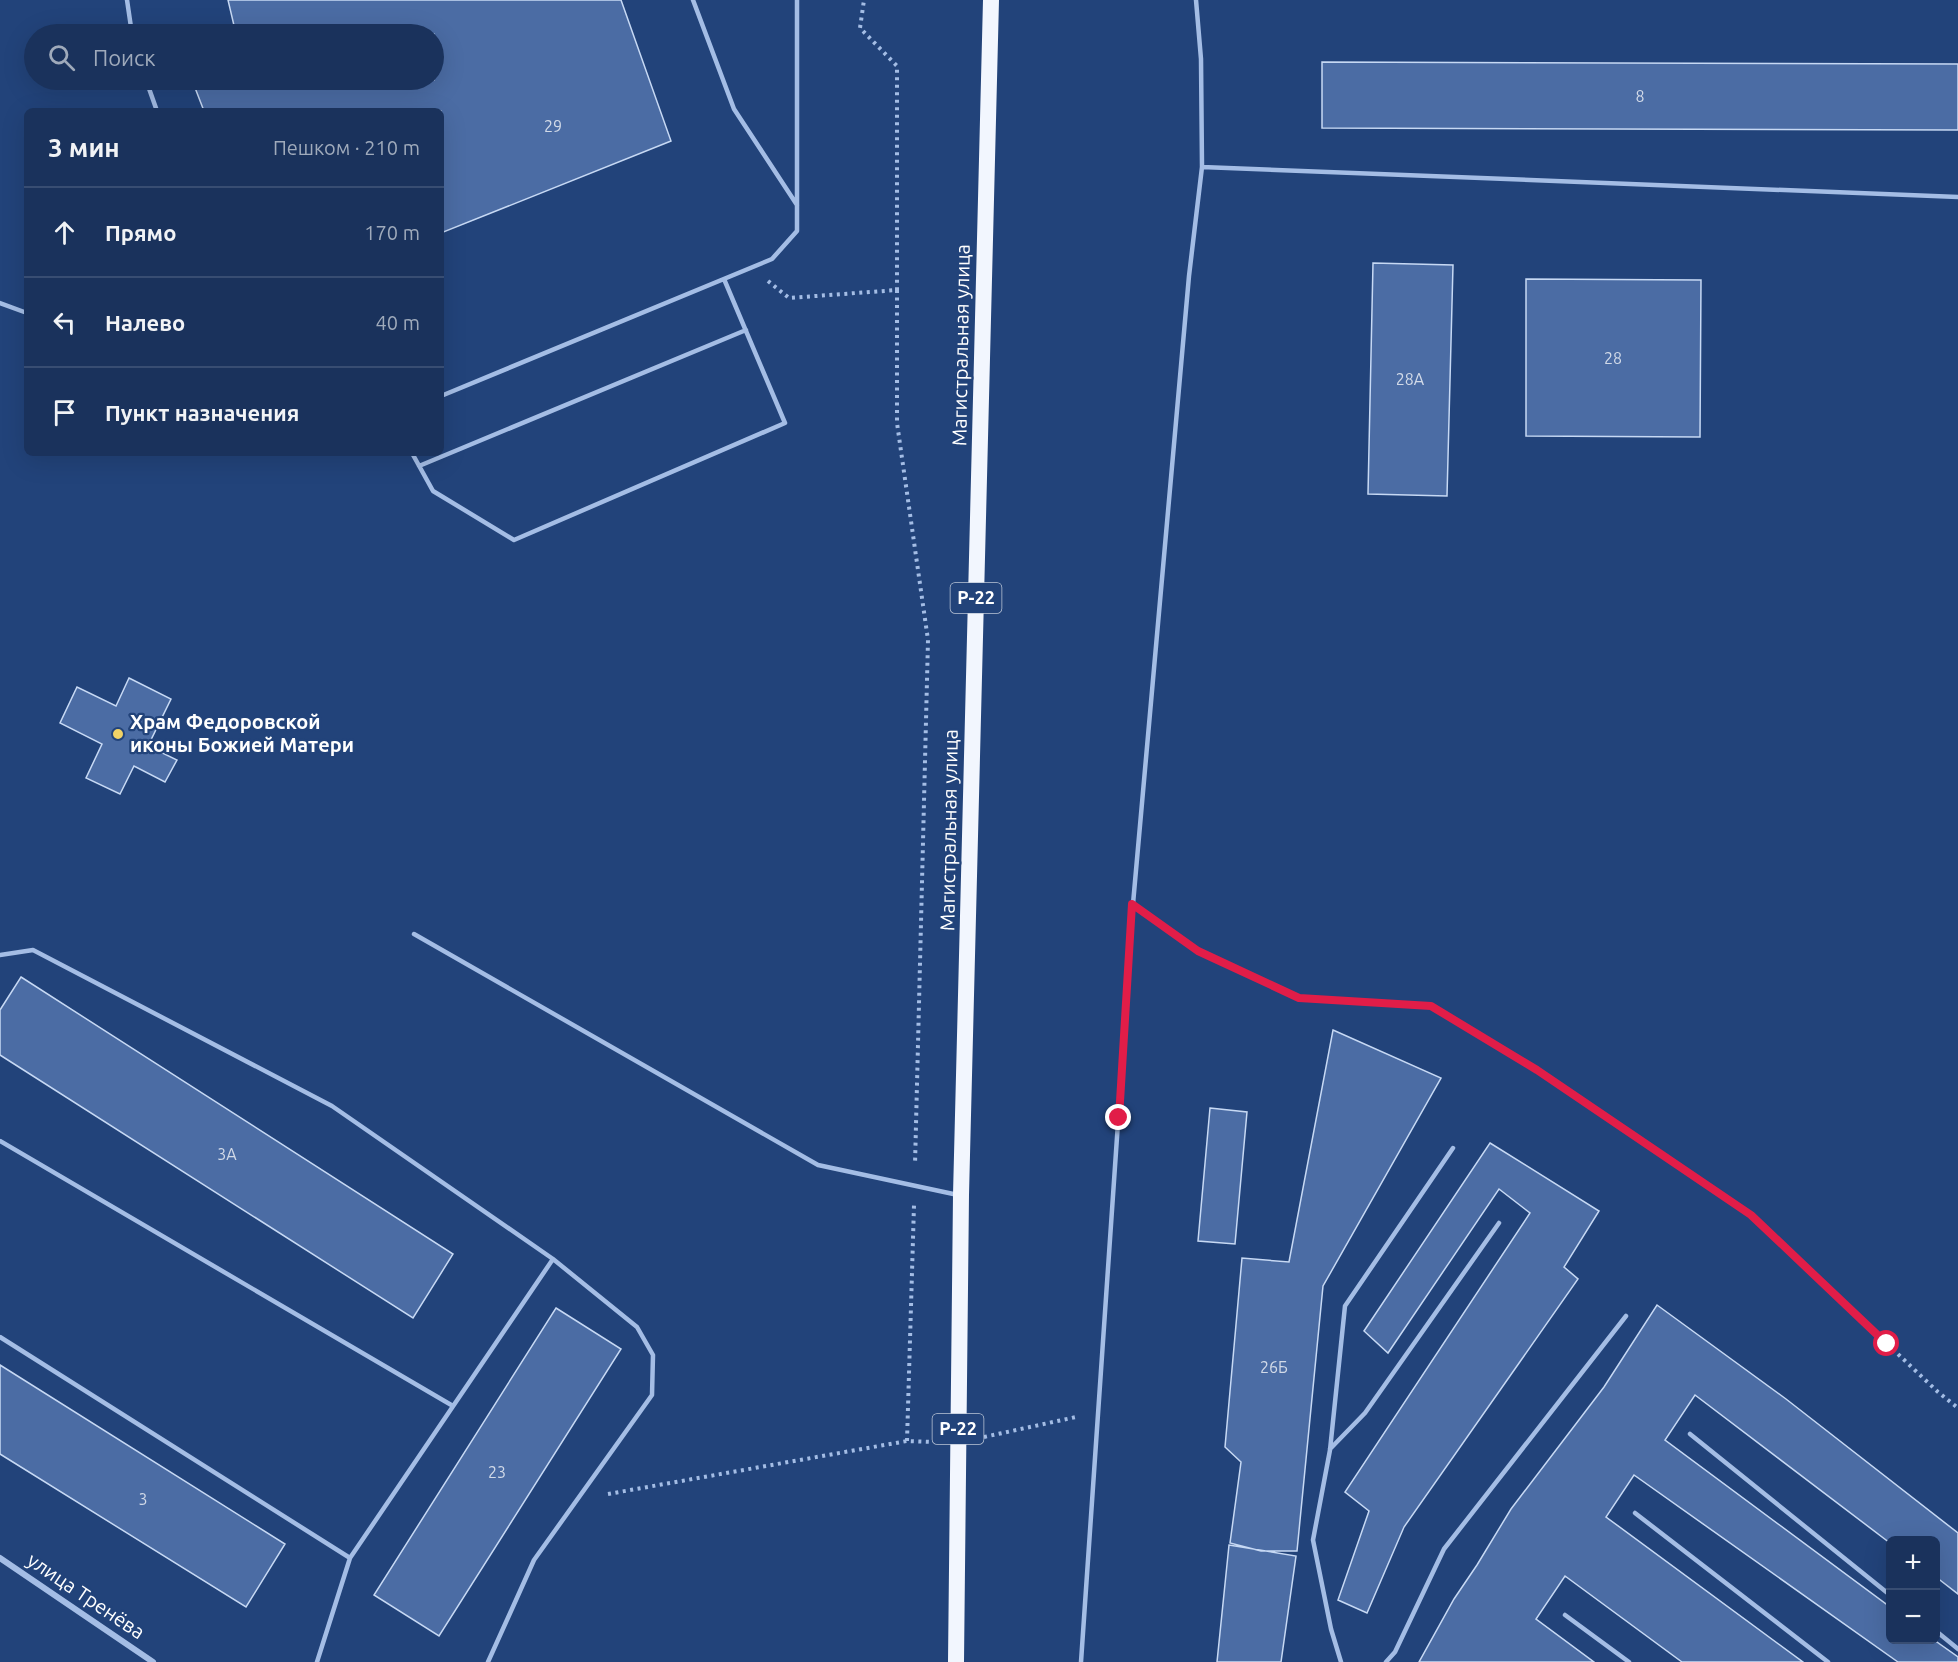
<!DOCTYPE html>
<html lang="ru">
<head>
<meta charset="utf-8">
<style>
	:root { --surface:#1a325c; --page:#273e65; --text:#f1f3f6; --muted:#9faabb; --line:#384d72 }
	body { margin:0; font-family:Ubuntu,sans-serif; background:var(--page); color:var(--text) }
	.controls { position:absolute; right:18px; bottom:18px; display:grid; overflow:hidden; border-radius:9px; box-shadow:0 6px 24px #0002 }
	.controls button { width:54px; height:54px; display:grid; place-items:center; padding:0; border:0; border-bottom:2px solid var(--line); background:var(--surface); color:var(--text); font:30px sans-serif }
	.stop { position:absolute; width:18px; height:18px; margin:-14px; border:4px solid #e11d48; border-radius:50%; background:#fff }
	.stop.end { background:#e11d48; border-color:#fff; box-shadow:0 2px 6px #0008 }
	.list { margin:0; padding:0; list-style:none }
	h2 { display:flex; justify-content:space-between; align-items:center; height:78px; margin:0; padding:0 24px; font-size:26px }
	h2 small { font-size:20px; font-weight:400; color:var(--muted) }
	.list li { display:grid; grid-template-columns:39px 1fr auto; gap:18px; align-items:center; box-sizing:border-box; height:90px; padding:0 24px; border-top:2px solid var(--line) }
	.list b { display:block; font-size:22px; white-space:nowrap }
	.list em { font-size:20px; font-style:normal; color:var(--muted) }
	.icon { flex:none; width:33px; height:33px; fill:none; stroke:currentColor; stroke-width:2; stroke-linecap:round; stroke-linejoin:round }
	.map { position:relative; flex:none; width:1958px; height:1662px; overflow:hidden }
	.search { position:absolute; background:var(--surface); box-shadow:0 6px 24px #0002; left:24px; top:24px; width:420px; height:66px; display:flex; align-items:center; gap:15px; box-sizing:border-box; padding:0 21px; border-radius:33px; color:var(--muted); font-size:22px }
	.panel { position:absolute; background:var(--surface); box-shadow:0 6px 24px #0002; left:24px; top:108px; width:420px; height:348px; border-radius:9px }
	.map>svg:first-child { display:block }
	.building { fill:#4b6ca4; stroke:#c7d9f4; stroke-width:1.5 }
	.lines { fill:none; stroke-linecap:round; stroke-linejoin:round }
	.path { stroke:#a4bde5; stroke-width:4; stroke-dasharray:3 4.5; stroke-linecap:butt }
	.service { stroke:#a4bde5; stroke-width:4.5 }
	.minor { stroke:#a4bde5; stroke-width:6 }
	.trunk { stroke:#f2f6fe; stroke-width:16 }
	.route { stroke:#e11d48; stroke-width:8 }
	.poi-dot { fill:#f1d266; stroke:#22437a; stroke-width:2 }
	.labels { text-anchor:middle; stroke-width:4.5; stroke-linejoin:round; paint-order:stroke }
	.number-label { font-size:16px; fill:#d2dae8 }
	.shield { fill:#22437a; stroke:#bdc7d7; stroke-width:1.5 }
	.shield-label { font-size:18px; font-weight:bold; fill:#fff }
	.street-label { font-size:20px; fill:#fff; stroke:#22437a }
	.poi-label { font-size:20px; font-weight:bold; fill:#fff; stroke:#22437a; text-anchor:start }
</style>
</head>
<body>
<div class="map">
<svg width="1958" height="1662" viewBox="0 0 1958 1662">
	<rect width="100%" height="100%" fill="#22437a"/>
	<!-- building -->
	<path class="building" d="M228 0H621L671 141 441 233V111H204L192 80H434V34H236Z
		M1322 62 1958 64V130L1322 128Z
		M1373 263 1453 265 1447 496 1368 494Z
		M1526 279 1701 280 1700 437 1526 436Z
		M129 678 171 699 148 746 177 760 165 782 134 766 120 794 86 778 102 744 60 723 77 687 116 706Z
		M21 977 453 1254 413 1318 0 1055V1010Z
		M1333 1030 1441 1078 1323 1286 1297 1551H1261L1230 1543 1241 1462 1225 1447 1242 1258 1289 1262Z
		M1210 1108 1247 1112 1235 1244 1198 1241Z
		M1490 1143 1599 1211 1564 1267 1578 1279 1404 1527 1367 1613 1338 1600 1369 1511 1345 1492 1530 1213 1499 1189 1388 1353 1364 1331Z
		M1657 1305 1786 1399 1958 1533V1594L1936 1577V1540H1890V1543L1695 1395 1665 1440 1890 1607V1640H1934L1958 1657V1662H1898L1634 1475 1606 1517 1803 1662H1682L1565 1576 1536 1619 1594 1662H1419L1454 1599 1477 1565 1511 1509 1604 1387Z
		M556 1308 621 1349 439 1636 374 1595Z
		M0 1365 285 1544 246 1607 0 1454Z
		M1229 1545 1296 1556 1281 1662H1217Z"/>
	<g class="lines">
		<!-- path -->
		<path class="path" d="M768 281 789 298 897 290V66L860 28 864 0
			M897 290V423L928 640 915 1165
			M1152 918 1198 951 1299 998 1431 1006 1537 1070 1751 1215 1938 1392 1958 1408
			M984 1437 1076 1417
			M907 1441 914 1205
			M608 1494 907 1441 932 1442"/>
		<!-- service -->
		<path class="service" d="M127 0 132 34
			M693 0 734 109 797 205
			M146 80 157 111
			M1202 167 1958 197
			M0 303 27 313
			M441 396 772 259 797 231V0
			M412 453 433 491 514 540 785 423 724 279
			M419 466 746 330
			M414 934 818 1165 958 1195
			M0 955 33 950 332 1106 553 1259 350 1558 317 1662
			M0 1141 453 1406
			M0 1337 350 1558
			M1690 1434 1890 1595
			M1330 1449 1365 1413 1499 1223
			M1635 1513 1828 1662
			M1565 1615 1629 1662
			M1936 1631 1958 1649
			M488 1662 534 1560 652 1395 653 1355 637 1327 553 1259
			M1081 1662 1133 904 1189 276 1202 167 1201 59 1196 0
			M1341 1662 1331 1629 1313 1540 1330 1450 1345 1306 1453 1148
			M1386 1662 1395 1652 1444 1549 1626 1316"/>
		<!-- minor -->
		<path class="minor" d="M0 1558 153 1662"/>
		<!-- trunk -->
		<path class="trunk" d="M956 1662 961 1195 991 0"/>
	</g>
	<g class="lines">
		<!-- route -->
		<path class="route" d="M1119 1118 1132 904 1198 951 1299 998 1431 1006 1537 1070 1751 1215 1887 1344"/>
	</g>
	<!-- markers -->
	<circle class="poi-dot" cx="118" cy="734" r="6"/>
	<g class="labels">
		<!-- number labels -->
		<g class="number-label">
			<text x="1640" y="102">8</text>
			<text x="553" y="132">29</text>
			<text x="1613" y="364">28</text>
			<text x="1410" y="385">28А</text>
			<text x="227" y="1160">3А</text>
			<text x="1274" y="1373">26Б</text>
			<text x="497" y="1478">23</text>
			<text x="143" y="1505">3</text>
		</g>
		<!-- shield labels -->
		<g class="shield">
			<rect x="950.5" y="583" width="51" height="30" rx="4.5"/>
			<rect x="932.5" y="1414" width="51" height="30" rx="4.5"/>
		</g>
		<g class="shield-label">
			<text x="976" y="604">Р-22</text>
			<text x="958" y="1435">Р-22</text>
		</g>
		<!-- street labels -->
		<g class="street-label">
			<text transform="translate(961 345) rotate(-89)" y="7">Магистральная улица</text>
			<text transform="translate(949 830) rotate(-89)" y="7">Магистральная улица</text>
			<text transform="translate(86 1596) rotate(34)" y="7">улица Тренёва</text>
		</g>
		<!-- poi labels -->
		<g class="poi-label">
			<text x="130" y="729">Храм Федоровской<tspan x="130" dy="23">иконы Божией Матери</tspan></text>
		</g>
	</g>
</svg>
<div class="controls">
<button>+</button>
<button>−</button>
</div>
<div class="stop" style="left:1887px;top:1344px"></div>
<div class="stop end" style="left:1119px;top:1118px"></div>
<div class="search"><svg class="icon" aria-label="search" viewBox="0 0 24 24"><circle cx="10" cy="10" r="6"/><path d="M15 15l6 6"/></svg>Поиск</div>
<section class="panel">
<h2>3 мин<small>Пешком · 210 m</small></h2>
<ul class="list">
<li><svg class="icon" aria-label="ahead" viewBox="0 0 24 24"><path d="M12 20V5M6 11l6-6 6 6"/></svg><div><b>Прямо</b></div><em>170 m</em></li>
<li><svg class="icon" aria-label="left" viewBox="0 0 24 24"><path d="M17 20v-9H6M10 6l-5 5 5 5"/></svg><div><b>Налево</b></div><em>40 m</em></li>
<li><svg class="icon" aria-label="arrive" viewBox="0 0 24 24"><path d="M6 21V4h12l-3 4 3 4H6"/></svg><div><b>Пункт назначения</b></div></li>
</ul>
</section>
</div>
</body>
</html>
